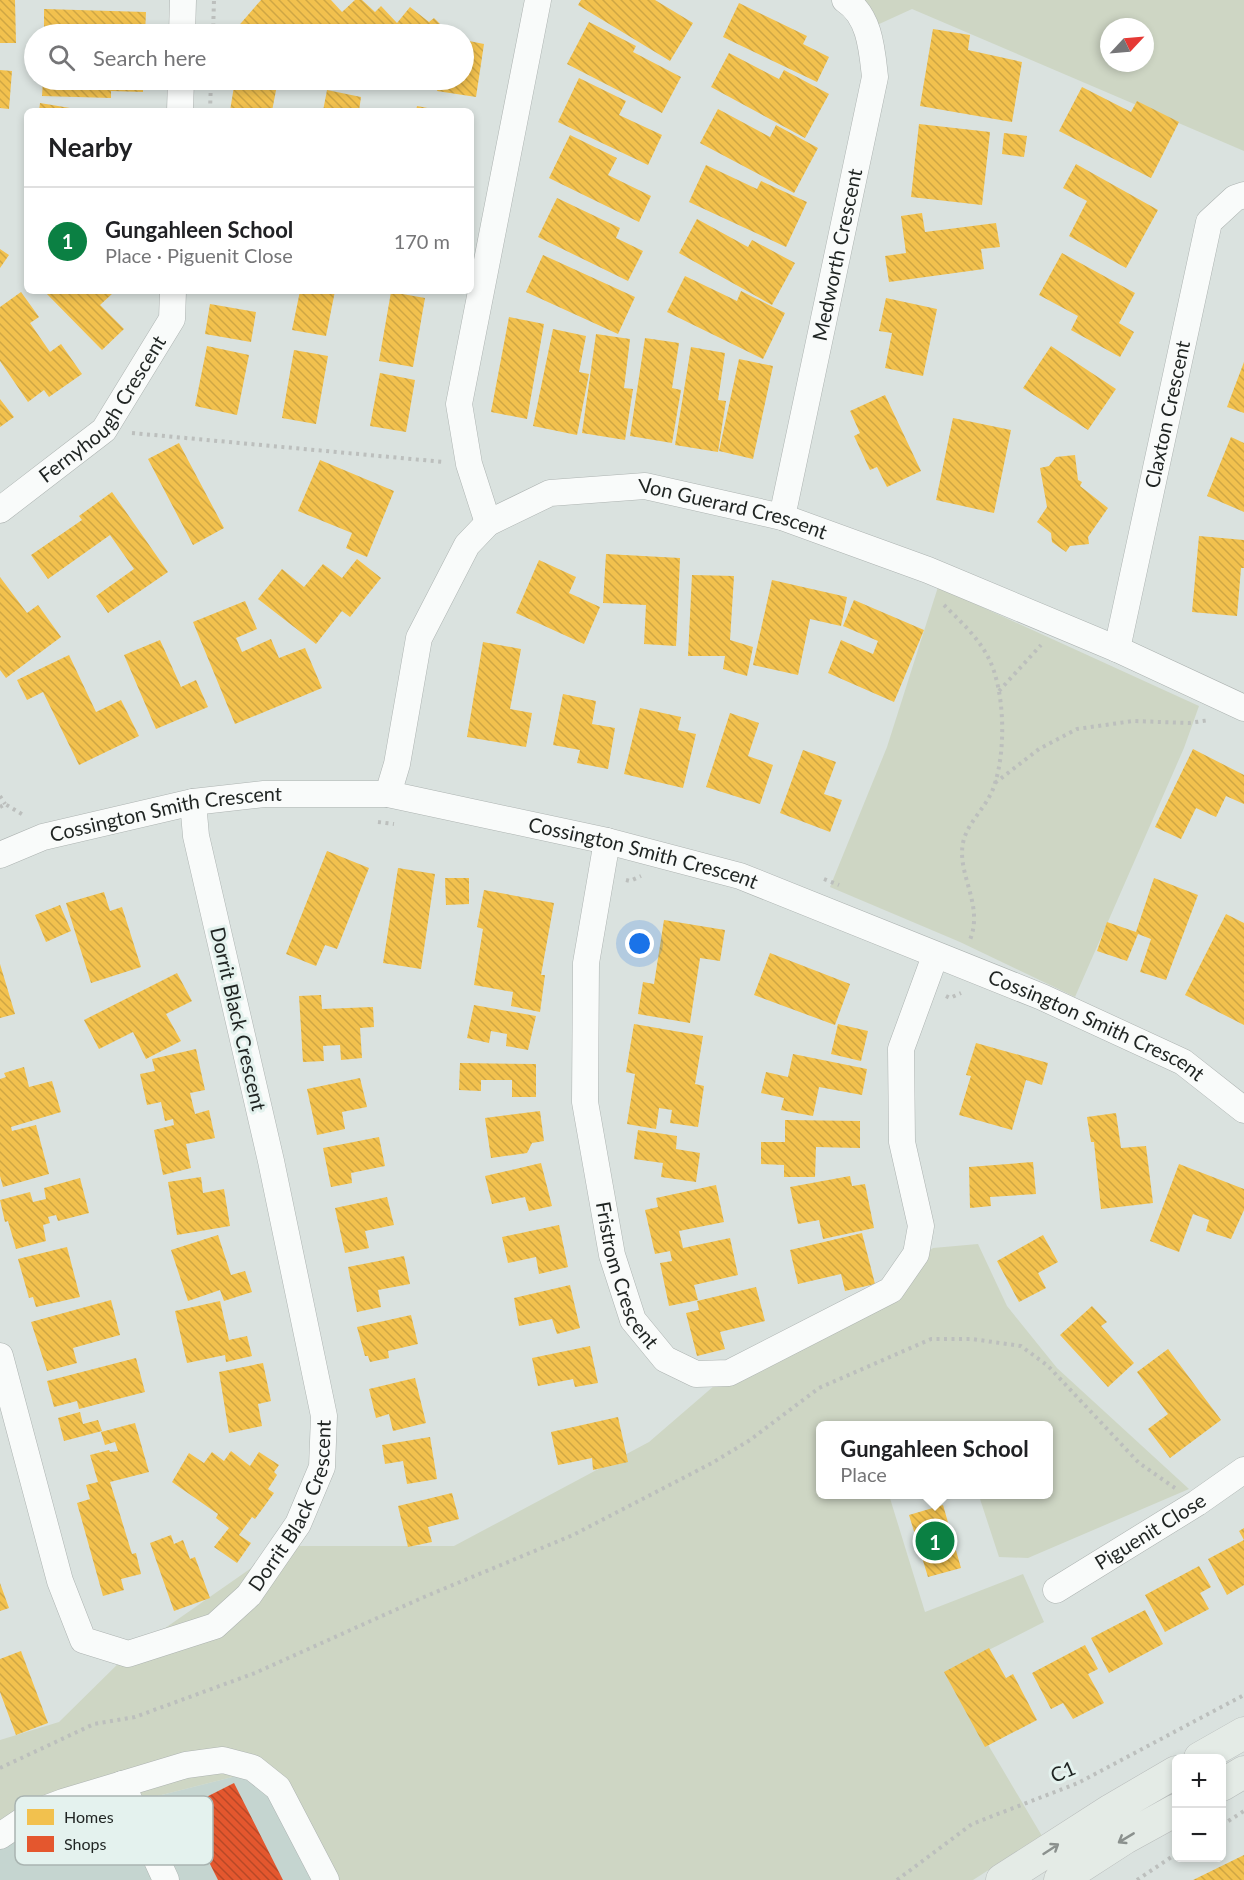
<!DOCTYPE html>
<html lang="en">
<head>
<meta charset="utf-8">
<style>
	:root { --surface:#fff; --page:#f6f6f6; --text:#202124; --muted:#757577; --line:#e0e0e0; --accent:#0b8043 }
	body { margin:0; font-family:Lato,sans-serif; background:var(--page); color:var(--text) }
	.controls { position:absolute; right:18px; bottom:18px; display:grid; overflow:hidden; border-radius:9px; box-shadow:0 3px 9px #0003 }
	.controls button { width:54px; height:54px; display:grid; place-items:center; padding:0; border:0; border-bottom:2px solid var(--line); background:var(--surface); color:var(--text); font:30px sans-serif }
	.compass { position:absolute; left:1100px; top:18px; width:54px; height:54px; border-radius:50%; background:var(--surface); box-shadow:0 3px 9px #0003; rotate:64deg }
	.you { position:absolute; left:640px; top:944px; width:21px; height:21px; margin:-15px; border:4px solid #fff; border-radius:50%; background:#1a73e8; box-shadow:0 0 0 9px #1a73e833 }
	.badge { display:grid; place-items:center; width:39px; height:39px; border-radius:50%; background:var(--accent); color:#fff; font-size:20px; font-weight:700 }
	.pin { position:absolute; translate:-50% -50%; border:3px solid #fff; box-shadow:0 2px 6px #0006 }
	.popup { position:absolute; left:816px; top:1421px; width:237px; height:78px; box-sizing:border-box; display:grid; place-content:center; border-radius:9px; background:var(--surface); filter:drop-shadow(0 2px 4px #0005); font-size:20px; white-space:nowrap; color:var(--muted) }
	.popup b { font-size:22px; color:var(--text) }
	.popup::after { content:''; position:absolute; left:50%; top:100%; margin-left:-12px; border:12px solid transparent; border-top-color:var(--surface) }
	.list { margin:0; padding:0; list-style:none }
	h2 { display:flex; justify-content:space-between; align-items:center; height:78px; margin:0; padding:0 24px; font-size:26px }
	h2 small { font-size:20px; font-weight:400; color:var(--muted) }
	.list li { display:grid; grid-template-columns:39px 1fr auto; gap:18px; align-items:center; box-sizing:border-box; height:108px; padding:0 24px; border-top:2px solid var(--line) }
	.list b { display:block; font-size:22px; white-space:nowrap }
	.list p { margin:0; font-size:20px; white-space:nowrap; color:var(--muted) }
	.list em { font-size:20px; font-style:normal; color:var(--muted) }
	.icon { flex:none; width:33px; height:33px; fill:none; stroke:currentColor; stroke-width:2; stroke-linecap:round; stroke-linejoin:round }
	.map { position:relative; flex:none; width:1244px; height:1880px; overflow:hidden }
	.search { position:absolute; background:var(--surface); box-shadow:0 3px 9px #0003; left:24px; top:24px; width:450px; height:66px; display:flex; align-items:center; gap:15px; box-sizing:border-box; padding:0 21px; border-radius:33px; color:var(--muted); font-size:22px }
	.panel { position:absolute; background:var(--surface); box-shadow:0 3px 9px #0003; left:24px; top:108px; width:450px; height:186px; border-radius:9px }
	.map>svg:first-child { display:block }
	.built { fill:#c5d5d0 }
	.green { fill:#ced6c4; fill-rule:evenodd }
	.homes { fill:url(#homes-back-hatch) }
	.shops { fill:url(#shops-back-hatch) }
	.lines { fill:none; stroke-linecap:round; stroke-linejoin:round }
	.minor-casing { stroke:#adb3b1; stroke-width:27 }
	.major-casing { stroke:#b8bcbb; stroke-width:33 }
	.path { stroke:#bcbfbd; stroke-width:4; stroke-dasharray:3 4.5; stroke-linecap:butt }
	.minor { stroke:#f9fbfa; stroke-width:26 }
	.major { stroke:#e4ebe6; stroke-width:32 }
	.oneway { stroke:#8b918e }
	.labels { text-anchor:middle; stroke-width:6; stroke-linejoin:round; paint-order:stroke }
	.street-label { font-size:20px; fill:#1f2422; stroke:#e4f2ee }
	.key { fill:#e4f2ee; stroke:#a9b4b1; stroke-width:1.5 }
	.key-label { font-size:16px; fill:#1f2422 }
</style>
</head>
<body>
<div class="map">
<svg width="1244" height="1880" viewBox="0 0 1244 1880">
	<defs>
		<pattern id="homes-back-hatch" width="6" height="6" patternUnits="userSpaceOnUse" patternTransform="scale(1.5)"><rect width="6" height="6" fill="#f2c14e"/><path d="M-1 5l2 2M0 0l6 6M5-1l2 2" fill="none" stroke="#cfa644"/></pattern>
		<pattern id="shops-back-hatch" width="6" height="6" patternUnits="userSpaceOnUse" patternTransform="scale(1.5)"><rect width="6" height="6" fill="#e4572e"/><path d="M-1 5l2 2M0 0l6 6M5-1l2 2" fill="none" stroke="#b84827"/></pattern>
	</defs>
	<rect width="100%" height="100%" fill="#dae2df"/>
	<!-- built -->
	<path class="built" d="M264 1769 320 1880H0V1836Z"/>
	<!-- green -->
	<path class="green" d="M845 0H1244V151L912 9 877 25ZM1109 27H1145V63H1109Z
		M938 587 1199 706 1184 748 1075 997 960 942 830 887 887 747Z
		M978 1244 1007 1306 1057 1368 1189 1489 1028 1558 999 1557 980 1499 975 1495 1049 1494V1426H821V1494L889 1495 925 1612 1023 1574 1044 1622 945 1672 1042 1836 973 1880H320L264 1769 0 1836V1740L59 1722 128 1654 283 1546H454L649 1442 729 1373 835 1320 933 1248Z"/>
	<!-- homes -->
	<path class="homes" d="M0 0H15L16 43H0Z
		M261 0H331L342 12 355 0H362L375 12 381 6 397 23 410 7 429 22 434 18 450 34H273L268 29 263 34H241L235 30Z
		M581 0H655L693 23 670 61 578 5Z
		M739 3 807 36 803 44 829 57 817 82 723 37Z
		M44 9 146 12 145 34 44 33Z
		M589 22 636 46 633 52 681 77 662 113 567 64Z
		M933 29 970 35 968 50 1022 62 1012 122 920 106Z
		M464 40 484 44 476 97 437 91 440 80H464Z
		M729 53 779 79 784 70 829 94 805 138 711 87Z
		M0 70 12 71 9 109 0 108Z
		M579 78 626 101 619 115 662 135 648 165 558 122Z
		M43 80H143V92L111 91V98L42 96Z
		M235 80H278L272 111H230Z
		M1082 87 1131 112 1137 101 1179 122 1151 178 1059 131Z
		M327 90 361 97 359 111H323Z
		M40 103 82 110V111H39Z
		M417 106 438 110V111H416Z
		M718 109 770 137 776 125 818 148 794 193 700 143Z
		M919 124 990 132 982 205 911 197Z
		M1004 133 1027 136 1024 157 1002 154Z
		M570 135 617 158 608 175 651 196 639 222 549 178Z
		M1076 164 1158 210 1126 268 1069 236 1087 201 1063 188Z
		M706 165 757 189 761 181 807 202 786 247 689 202Z
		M557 198 620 228 616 238 643 251 628 281 538 237Z
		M922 213 925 232 996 223 1000 247 981 249 984 269 889 282 885 256 906 253 901 216Z
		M697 219 748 247 752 240 795 263 772 305 679 253Z
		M0 249 9 255 0 268Z
		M1062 253 1135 293 1119 323 1134 332 1120 357 1071 330 1078 316 1039 295Z
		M543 255 635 297 618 334 526 292Z
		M685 276 737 301 741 291 785 313 763 359 667 312Z
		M44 291H111L113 293 100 305 124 329 102 350Z
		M300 291H335L326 336 292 330Z
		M21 292 39 317 30 323 50 352 61 344 82 374 49 397 44 390 28 402 0 361V307Z
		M391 292 425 298 413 367 379 361Z
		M886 298 937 309 923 376 885 368 892 333 879 331Z
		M210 304 256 312 251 342 205 334Z
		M509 317 544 324 527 419 491 412Z
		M553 329 586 336 579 372 589 374 577 435 533 426Z
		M596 334 630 339 624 388 633 389 625 440 582 433Z
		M645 338 679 343 672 388 681 390 672 443 630 436Z
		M207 346 249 355 237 415 195 406Z
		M1051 346 1116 389 1088 430 1023 388Z
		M691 347 725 353 718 400 726 401 718 452 675 445Z
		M294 350 328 356 316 424 282 418Z
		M739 359 773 366 753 459 719 451Z
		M1244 362V413L1227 407Z
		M380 373 415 380 406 432 370 426Z
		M885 395 921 471 887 487 877 467 870 470 854 436 860 433 850 411Z
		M0 399 14 417 0 427Z
		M953 418 1011 430 994 513 936 500Z
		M1231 437 1244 443V512L1207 496Z
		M179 443 224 528 193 545 148 459Z
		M1075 455 1078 480 1082 482 1080 486 1108 508 1088 537 1089 544 1070 546 1066 552 1052 542 1051 533 1037 522 1047 507 1040 468 1049 466 1056 457Z
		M320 460 394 491 367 557 346 548 352 533 298 511Z
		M112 492 168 572 108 613 96 596 134 569 110 535 48 579 31 555 82 520 79 516Z
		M1199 536 1244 540V568H1241L1237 616 1192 612Z
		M606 554 680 558 676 646 644 644 646 605 603 603Z
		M357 559 381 578 350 617 342 611 316 644 258 599 282 569 304 587 323 564 342 578Z
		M539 560 576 577 569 593 600 607 584 644 516 613Z
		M692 575 734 576 730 640 753 647 747 676 723 669 725 656H688Z
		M0 577 27 613 38 605 61 637 6 678 0 670Z
		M772 580 847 597 841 626 810 619 798 675 753 665Z
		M854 600 924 630 894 702 828 673 841 640 873 654 878 641 843 626Z
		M245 601 257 629 236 638 242 652 271 639 279 658 305 648 322 688 235 724 193 622Z
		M160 640 181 687 196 680 208 707 156 729 124 655Z
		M483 642 521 649 510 709 532 713 526 747 467 737Z
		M69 655 96 712 121 700 139 736 79 765 43 692 27 700 17 680Z
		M563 694 596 701 592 724 615 728 608 769 577 763 580 750 553 745Z
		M640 708 681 717 678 730 696 734 683 788 624 774Z
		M730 713 759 723 748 756 773 765 760 804 706 787Z
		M1193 749 1244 775V804L1226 796 1216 817 1196 808 1181 839 1155 827Z
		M803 750 836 762 824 794 842 800 830 832 780 813Z
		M327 851 369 868 337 949 325 945 316 966 286 954Z
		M398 868 435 874 421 969 383 963Z
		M445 878H469V904L446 905Z
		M1154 878 1198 895 1166 980 1140 972 1151 939 1138 934 1127 961 1097 951 1107 922 1136 932Z
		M484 890 554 903 541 975H545L540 1012 511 1006 513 992 474 985 483 929 477 927Z
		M104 892 110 911 122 907 141 967 91 983 66 903Z
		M60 905 71 931 46 942 35 915Z
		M1226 914 1244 923V1025L1185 995Z
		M664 920 725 930 720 961 700 958 690 1023 638 1014 643 982 654 984Z
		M770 953 850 984 835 1025 754 995Z
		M0 964 15 1014 0 1018Z
		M177 973 192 1001 166 1014 181 1041 146 1059 133 1032 99 1049 84 1020Z
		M321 995 322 1009 373 1007 374 1027 360 1028 362 1058 341 1060 340 1045 323 1046 324 1061 303 1062 299 996Z
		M474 1005 536 1016 528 1050 506 1046 507 1034 491 1031 489 1043 467 1038Z
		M634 1024 703 1036 695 1084 704 1086 698 1127 670 1123 672 1110 659 1108 656 1129 627 1124 635 1074 626 1072Z
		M838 1024 868 1031 861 1061 831 1054Z
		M976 1043 1048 1063 1042 1085 1026 1080 1012 1130 959 1115 971 1076 966 1075Z
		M196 1049 205 1090 190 1093 195 1114 209 1110 215 1138 186 1144 191 1168 163 1175 154 1130 174 1125 173 1119 165 1121 161 1102 147 1105 140 1074 155 1071 152 1059Z
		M793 1054 867 1069 862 1095 819 1087 813 1116 781 1110 784 1098 761 1093 766 1072 788 1077Z
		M460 1063 536 1064V1097H512V1080H481V1091L459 1090Z
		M24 1067 29 1087 52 1081 61 1112 11 1127 12 1131 36 1125 49 1174 3 1187 0 1176V1079L6 1077 4 1073Z
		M360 1078 367 1107 342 1112 345 1129 317 1135 307 1089Z
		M540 1111 544 1141 532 1143 527 1153 491 1158 485 1118Z
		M1116 1113 1121 1148 1146 1146 1153 1203 1101 1209 1094 1142H1091L1087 1117Z
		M785 1120 860 1121V1148L816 1147 815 1177H784V1165L761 1164V1142H785Z
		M638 1130 677 1136 676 1149 700 1153 696 1182 661 1177 663 1163 634 1159Z
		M379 1137 385 1166 351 1173 352 1183 331 1187 323 1148Z
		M1033 1162 1036 1194 990 1197 991 1206 970 1208 969 1167Z
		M541 1163 552 1206 529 1211 525 1197 492 1204 485 1176Z
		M1179 1164 1244 1189V1210L1231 1239 1206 1231 1209 1220 1193 1214 1179 1252 1150 1241Z
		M850 1176 852 1186 865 1184 874 1228 823 1239 819 1220 798 1224 790 1187Z
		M201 1177 203 1193 224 1189 230 1226 177 1235 168 1182Z
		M80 1178 89 1213 58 1221 56 1215 48 1217 50 1223 43 1225 46 1241 16 1249 8 1221 5 1222 0 1200 30 1192 33 1202 46 1199 44 1188Z
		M716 1185 724 1222 679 1231 683 1248 730 1238 738 1275 694 1285 698 1300 669 1306 660 1263 672 1261 670 1251 655 1254 645 1210 658 1207 656 1198Z
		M387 1197 394 1225 365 1231 369 1248 345 1253 335 1208Z
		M559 1225 568 1267 539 1274 536 1257 508 1263 502 1237Z
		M862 1233 875 1284 845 1291 841 1274 798 1284 790 1250Z
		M218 1235 231 1275 245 1271 252 1292 224 1301 220 1290 188 1301 171 1250Z
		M1043 1235 1058 1262 1038 1273 1046 1288 1019 1302 997 1261Z
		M67 1247 80 1297 36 1307 33 1297 29 1298 18 1259Z
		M404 1256 410 1284 378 1290 381 1307 357 1312 348 1267Z
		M570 1285 580 1328 557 1334 552 1319 519 1326 514 1298Z
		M756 1287 765 1321 720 1332 725 1349 697 1356 686 1313 699 1310 697 1301Z
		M111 1300 120 1335 73 1348 77 1363 47 1371 31 1322Z
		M220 1301 229 1340 247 1336 252 1356 226 1362 225 1355 187 1363 175 1311Z
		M1092 1306 1107 1322 1101 1326 1134 1363 1108 1387 1060 1335Z
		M411 1315 418 1344 388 1351 389 1358 370 1362 368 1356H365L357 1327Z
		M590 1346 598 1383 575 1387 573 1379 538 1386 532 1358Z
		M1168 1349 1221 1420 1170 1458 1148 1429 1168 1414 1137 1372Z
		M136 1358 145 1392 79 1409 77 1401 54 1407 47 1381Z
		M263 1363 271 1401 258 1404 262 1426 229 1433 219 1372Z
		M415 1378 426 1423 393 1431 389 1414 376 1418 369 1389Z
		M80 1412 83 1424 98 1420 102 1431 64 1441 58 1418Z
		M618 1417 628 1462 593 1470 592 1458 558 1465 551 1432Z
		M135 1423 149 1472 110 1482 132 1554 136 1553 141 1574 121 1579 124 1590 103 1596 77 1503 90 1499 86 1485 98 1482 90 1455 109 1450 110 1452 118 1451 115 1442 105 1445 101 1432Z
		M430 1437 437 1479 407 1484 403 1461 385 1464 382 1445Z
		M231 1451 250 1466 259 1452 279 1465 274 1472 277 1475 268 1489 274 1493 255 1519 252 1517 239 1535 251 1543 237 1563 214 1547 229 1528 216 1518 218 1514 172 1482 189 1453 204 1463 212 1452 224 1461Z
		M452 1493 459 1519 428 1527 432 1542 408 1547 398 1506Z
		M943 1505 961 1568 928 1577 909 1515Z
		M1244 1528V1585L1227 1595 1208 1559 1244 1540 1239 1531Z
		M171 1535 174 1544 183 1540 190 1559 195 1557 210 1598 174 1611 150 1543Z
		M1199 1566 1211 1587 1200 1593 1209 1609 1165 1632 1145 1595Z
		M0 1583 9 1608 0 1611Z
		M1145 1610 1163 1644 1109 1673 1091 1638Z
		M1085 1645 1098 1669 1088 1674 1104 1703 1073 1719 1063 1703 1051 1709 1032 1673Z
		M989 1648 1006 1678 1013 1674 1037 1720 985 1747 944 1672Z
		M21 1651 48 1723 16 1735 0 1692V1659Z
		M1244 1855V1880H1193Z"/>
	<!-- shops -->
	<path class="shops" d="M234 1783 283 1880H218L201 1846 176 1859 157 1822Z"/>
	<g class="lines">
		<!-- minor casing -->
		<g class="minor-casing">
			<g id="minor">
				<path d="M182 34 183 0"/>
				<path d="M180 111 181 80"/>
				<path id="s1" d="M0 510 104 430 172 319 173 291"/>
				<path id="s2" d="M782 517 875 77C872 50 870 16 845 0"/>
				<path d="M488 523 469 464 459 404 538 0"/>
				<path id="s3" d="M1117 649 1209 222 1235 198 1244 195"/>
				<path id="s4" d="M388 794 397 764 419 638 467 545 488 523 550 493 645 486 782 517 928 570 1117 649 1244 708"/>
				<path id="s5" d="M607 841 586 963 585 1102 612 1255 633 1320 665 1359 696 1374 729 1373 891 1290 916 1254 921 1226 902 1142 901 1049 935 956"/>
				<path id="s6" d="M0 855 43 837 193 802 264 794H388L607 841 740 876 1042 997 1183 1062 1244 1110"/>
				<path id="s7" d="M0 1356 60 1581 83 1640 128 1654 215 1626 249 1595 298 1524 322 1467 324 1416 271 1161 196 836 193 802"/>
				<path id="s8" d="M1056 1590 1197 1503 1244 1470"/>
				<path d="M122 1784 166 1880"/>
				<path d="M0 1836 34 1813 63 1802 186 1765 223 1760 253 1768 278 1788 326 1880"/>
			</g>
		</g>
		<!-- major casing -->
		<g class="major-casing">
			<path id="major" d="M1200 1758 1244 1733
				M1222 1785 1244 1772
				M1002 1880 1111 1810 1176 1772
				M1060 1880 1125 1838 1176 1810"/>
		</g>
		<!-- path -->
		<path class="path" d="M213 34 214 0
			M210 111 211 80
			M132 433 444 462
			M944 605C960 621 977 636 988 657 1005 689 1006 749 995 783 989 805 970 819 964 839 954 872 986 905 969 942
			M999 691 1041 645
			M995 783 1039 749 1077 729 1133 721 1189 723 1210 720
			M0 796 5 804
			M0 807 5 804 25 816
			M378 822 394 824
			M824 879 839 885
			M626 880 630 881 641 876
			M946 996 950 998 961 993
			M0 1768 94 1724 135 1717 255 1673 424 1597 573 1535 712 1463 750 1440 819 1388 931 1339H972L1021 1346 1048 1366 1139 1463 1175 1488
			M1222 1825 1244 1811
			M897 1880 972 1824 1078 1783 1244 1695
			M1137 1880 1176 1854"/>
		<!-- minor -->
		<use href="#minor" class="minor"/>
		<!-- major -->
		<use href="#major" class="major"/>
	</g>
	<!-- one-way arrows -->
	<defs><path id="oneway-shaft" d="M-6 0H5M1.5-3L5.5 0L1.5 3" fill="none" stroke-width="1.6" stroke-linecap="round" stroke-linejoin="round" transform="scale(1.5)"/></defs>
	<g class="oneway">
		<use href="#oneway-shaft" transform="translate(1126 1838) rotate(149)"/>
		<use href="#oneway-shaft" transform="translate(1051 1849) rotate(-33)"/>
	</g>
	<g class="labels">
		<!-- street labels -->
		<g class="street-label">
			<text dy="7" stroke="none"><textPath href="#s2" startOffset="268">Medworth Crescent</textPath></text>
			<text dy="7" stroke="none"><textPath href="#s1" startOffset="146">Fernyhough Crescent</textPath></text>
			<text dy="7" stroke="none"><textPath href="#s3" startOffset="240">Claxton Crescent</textPath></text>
			<text dy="7" stroke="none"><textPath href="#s4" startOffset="549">Von Guerard Crescent</textPath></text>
			<text dy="7" stroke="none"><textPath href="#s6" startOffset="172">Cossington Smith Crescent</textPath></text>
			<text dy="7" stroke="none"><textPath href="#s6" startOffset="658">Cossington Smith Crescent</textPath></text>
			<text transform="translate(238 1019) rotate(77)" y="7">Dorrit Black Crescent</text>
			<text dy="7" stroke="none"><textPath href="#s6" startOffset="1144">Cossington Smith Crescent</textPath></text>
			<text dy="7" stroke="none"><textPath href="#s5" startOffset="442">Fristrom Crescent</textPath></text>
			<text dy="7" stroke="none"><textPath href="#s7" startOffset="582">Dorrit Black Crescent</textPath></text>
			<text dy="7" stroke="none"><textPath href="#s8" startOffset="111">Piguenit Close</textPath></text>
			<text transform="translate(1063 1772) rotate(-23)" y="7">C1</text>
		</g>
	</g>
	<!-- legend -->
	<rect x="15" y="1796" width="198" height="69" rx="9" class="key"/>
	<rect x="27" y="1809" width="27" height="16" fill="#f2c14e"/>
	<rect x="27" y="1836" width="27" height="16" fill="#e4572e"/>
	<g class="key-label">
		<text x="64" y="1823">Homes</text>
		<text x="64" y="1850">Shops</text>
	</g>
</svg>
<div class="controls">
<button>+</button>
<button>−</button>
</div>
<svg class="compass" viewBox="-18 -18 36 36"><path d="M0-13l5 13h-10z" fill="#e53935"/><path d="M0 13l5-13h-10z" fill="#757577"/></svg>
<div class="you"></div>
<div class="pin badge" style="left:935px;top:1541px">1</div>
<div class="popup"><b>Gungahleen School</b>Place</div>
<div class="search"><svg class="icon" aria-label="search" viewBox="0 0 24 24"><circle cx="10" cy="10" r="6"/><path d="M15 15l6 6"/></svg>Search here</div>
<section class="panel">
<h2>Nearby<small></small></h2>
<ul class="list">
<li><span class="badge">1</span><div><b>Gungahleen School</b><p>Place · Piguenit Close</p></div><em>170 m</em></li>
</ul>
</section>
</div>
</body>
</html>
